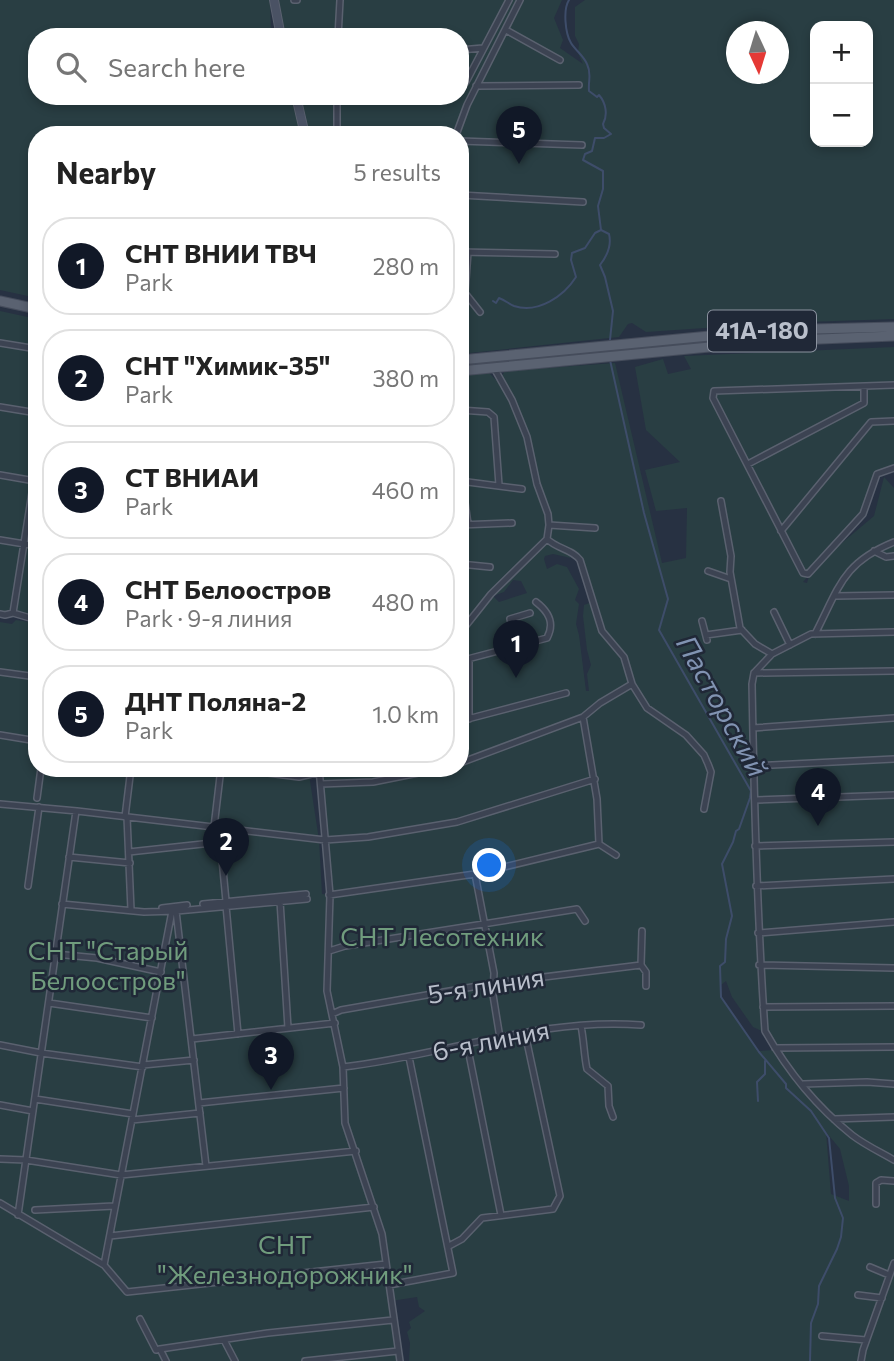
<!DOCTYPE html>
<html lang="en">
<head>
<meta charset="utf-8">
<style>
	:root { --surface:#fff; --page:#f6f6f6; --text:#222; --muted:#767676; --line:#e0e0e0; --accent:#111827 }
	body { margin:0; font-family:Commissioner,sans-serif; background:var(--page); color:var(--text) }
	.controls { position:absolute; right:21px; top:21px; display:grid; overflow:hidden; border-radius:14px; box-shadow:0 4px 10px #0003 }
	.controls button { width:63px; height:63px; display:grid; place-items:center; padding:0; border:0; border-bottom:2px solid var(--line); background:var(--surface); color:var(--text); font:35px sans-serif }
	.compass { position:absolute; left:726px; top:21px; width:63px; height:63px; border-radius:50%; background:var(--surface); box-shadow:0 4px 10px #0003; rotate:176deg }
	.you { position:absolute; left:490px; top:866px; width:24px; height:24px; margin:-18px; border:5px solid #fff; border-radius:50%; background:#1a73e8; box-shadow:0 0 0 10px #1a73e833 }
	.badge { display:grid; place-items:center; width:46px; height:46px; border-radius:50%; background:var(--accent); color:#fff; font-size:23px; font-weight:700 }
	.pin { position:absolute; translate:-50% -58px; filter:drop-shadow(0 2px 4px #0008) }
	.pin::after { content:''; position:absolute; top:37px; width:24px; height:21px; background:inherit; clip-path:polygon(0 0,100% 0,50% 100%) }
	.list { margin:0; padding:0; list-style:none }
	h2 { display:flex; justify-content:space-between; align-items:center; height:91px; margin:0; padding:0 28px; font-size:30px }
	h2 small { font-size:23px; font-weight:400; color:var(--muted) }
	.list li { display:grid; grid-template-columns:46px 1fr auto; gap:21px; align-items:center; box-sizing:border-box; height:98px; margin:0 14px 14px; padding:0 14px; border:2px solid var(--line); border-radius:28px }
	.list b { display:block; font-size:26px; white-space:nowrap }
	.list p { margin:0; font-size:23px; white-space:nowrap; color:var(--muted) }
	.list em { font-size:23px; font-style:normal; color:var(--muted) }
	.icon { flex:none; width:38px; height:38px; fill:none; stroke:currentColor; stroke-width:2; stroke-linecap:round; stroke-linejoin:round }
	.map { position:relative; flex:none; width:894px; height:1361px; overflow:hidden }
	.search { position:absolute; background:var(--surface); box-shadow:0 4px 10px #0003; left:28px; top:28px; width:441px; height:77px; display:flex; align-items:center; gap:18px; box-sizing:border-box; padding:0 24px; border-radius:28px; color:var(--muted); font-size:26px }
	.panel { position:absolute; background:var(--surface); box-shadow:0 4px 10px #0003; left:28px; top:126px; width:441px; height:651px; border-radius:28px }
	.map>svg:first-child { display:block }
	.green { fill:#293e43; fill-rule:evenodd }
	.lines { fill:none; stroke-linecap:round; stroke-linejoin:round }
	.stream { stroke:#3e4d6a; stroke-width:2 }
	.street-casing { stroke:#5a616f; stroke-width:8 }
	.secondary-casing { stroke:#5a616f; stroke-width:10 }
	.primary-casing { stroke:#454c5b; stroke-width:11 }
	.street { stroke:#3c4352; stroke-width:5 }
	.secondary { stroke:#4a5264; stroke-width:8 }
	.primary { stroke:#5a6271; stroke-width:9 }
	.labels { text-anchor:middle; stroke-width:5; stroke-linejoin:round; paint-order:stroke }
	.shield { fill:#202837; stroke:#8b929f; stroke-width:2 }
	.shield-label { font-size:24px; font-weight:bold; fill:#b9bfcb }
	.park-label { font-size:26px; fill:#709c7d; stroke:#202837 }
	.street-label { font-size:26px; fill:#b9bfcb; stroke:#202837 }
	.water-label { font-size:28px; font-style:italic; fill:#8193b2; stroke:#202837 }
</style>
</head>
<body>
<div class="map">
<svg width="894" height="1361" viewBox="0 0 894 1361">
	<rect width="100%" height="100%" fill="#273142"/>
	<!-- green -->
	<path class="green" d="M0 0H270L271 30 276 31 277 37H37V96H460V37H281L274 0H562L554 18 563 40 560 48 583 64 578 53 579 44 575 36V7L585 0H894V319L777 323 646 332 632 323 628 324 619 337 460 354V135H37V298L0 290ZM815 26H868V142H815ZM736 32H778V74H736Z
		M0 311 37 319V620L0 614Z
		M894 347V468L877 474 863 514 803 582 807 583 809 576 824 558 874 516 884 477 894 488V1361H409L410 1343 407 1332 411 1328 409 1322 425 1311 419 1307 417 1297 391 1301 399 1361H0V622L12 624 16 620 37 623V768H308L319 840 322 894 329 895 320 777 324 768H460V375L488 372 496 380 500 379 505 371 615 363 662 563 686 558 687 508 656 511 645 470 680 462 646 430 635 367 663 359 668 374 691 369 684 356ZM547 539C557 548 570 549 579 558L592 602 584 605 583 616 587 650 591 665 587 674 589 691H586L579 635 576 624 579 604 575 600 579 589 567 567 557 564 547 569 544 559 545 556 553 554 571 558 568 553 550 546ZM513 580 521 581 527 593 499 602 493 596 504 592ZM726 981 732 997 753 1027 766 1033 775 1050 759 1051 721 997V985ZM826 1132 840 1149 849 1186V1201L831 1194Z"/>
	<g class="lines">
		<!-- stream -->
		<path class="stream" d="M569 0C563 9 565 33 571 43 576 51 583 55 587 64 592 74 588 80 589 91L597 97 599 95C606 103 608 115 603 124L604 128 611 134 604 138H595L592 151 585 154 583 160 603 171V189L598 206 601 230 609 234C612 246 607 256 600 265L605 277 613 311 610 340
			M493 301 496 303 499 298C505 300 509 304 514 306 538 314 564 296 576 277L571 260 572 253 585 248 595 233 601 230
			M610 360 644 513 668 599 659 630 751 791 750 798 739 829 736 831 733 842 722 864 732 916 726 939 725 962 720 966 721 997 759 1052 786 1084V1088L811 1111 829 1138 835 1198 843 1218 841 1237 837 1249 819 1286 818 1304 811 1323 810 1361
			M758 1101 757 1082 765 1074V1061"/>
		<!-- street casing -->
		<g class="street-casing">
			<path id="street" d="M294 0H297
				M506 30 560 60
				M338 37 340 0
				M460 50 483 48
				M466 82 509 0
				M476 86 579 85
				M337 96V135
				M456 135 467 105 520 0
				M460 141 582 145
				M460 195 583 202
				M460 252 555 254
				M468 252 465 293 480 312
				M0 343 37 349
				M494 368 512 400 527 437 537 484 548 514 549 525 547 539C557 549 572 549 580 560L602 631 624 657 632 684 647 708 686 735 704 755 708 764 711 772 704 809
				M894 385 714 391 713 398 803 573 808 574 863 514 877 474 894 468
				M0 407 37 413
				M460 410 488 412 494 417 499 485
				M748 464 864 403V387
				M0 475 35 481
				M460 481 522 489
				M462 481 468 524
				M721 501 731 556 730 572 740 628 755 644 772 654
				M460 525 512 523
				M549 525 595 528
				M781 531 871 422 894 421
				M0 540 37 546
				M874 551 886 557 894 556
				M460 564 490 567
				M708 571 731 579
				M835 596 894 595
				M774 612 790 645
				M13 613 37 461
				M0 614 5 615 13 613 37 620
				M702 621 707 640
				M894 632 811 634 772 654 754 673 752 684C754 800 757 915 765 1031 787 1070 817 1107 852 1135 865 1145 880 1152 894 1160
				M460 633 491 594 547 539
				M815 634C839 588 842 563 894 542
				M706 635 742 630
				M517 645 510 619 530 613
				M460 661 547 638C555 623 549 612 536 602
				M469 661V719
				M0 672 37 677
				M754 673 894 671
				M583 717 597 799 599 844
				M460 721 566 693
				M753 728 894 718
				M0 735 37 741
				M460 763 583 717 600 703 632 684
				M754 766 894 759
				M228 768 299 777 320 772
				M319 768 330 895 327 991 343 1067 345 1123 382 1234 400 1361
				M321 784 373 782 443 768
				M37 798 41 768
				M756 800 894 795
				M0 804 77 811 325 840 368 837 457 822 595 779
				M125 817 131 768
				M127 817 131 910
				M214 827 221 768
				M219 828 226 901
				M599 844 616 855
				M755 846 894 842
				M129 852 221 842
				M69 857 130 863
				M475 874 494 973 493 995 500 1038
				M28 886 39 807
				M756 886 894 879
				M329 895 475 874 599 844
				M280 901 288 1028
				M62 904 144 912 177 911 307 899
				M203 904 306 894
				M226 906 238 1034
				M162 908 187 905
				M176 911 206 1166
				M642 931 641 965 646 972V986
				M758 933 894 922
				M329 951 345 946 577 909 585 921
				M55 954 97 958 161 972
				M759 965 894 968
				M49 1003 152 1018
				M763 1007 894 1006
				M332 1014 341 1010 495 983 641 965
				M581 1026C584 1040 584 1056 587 1069L608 1086 609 1106 613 1117
				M192 1039 335 1023
				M467 1044 501 1215
				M0 1045 41 1053 143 1067
				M775 1048 894 1047
				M143 1065 194 1060
				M343 1067C442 1056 540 1017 641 1025
				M803 1084 867 1082 894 1084
				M35 1099 133 1114
				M199 1103 344 1088
				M0 1105 33 1111
				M834 1119 894 1117
				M132 1120 200 1113
				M0 1159 26 1160 121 1175 356 1151
				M0 1203 104 1265 127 1292 386 1264
				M876 1204V1183L881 1180 894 1181
				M35 1210 114 1206
				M18 1215 76 811
				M110 1236 374 1207
				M449 1246 462 1239 482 1218 553 1209 560 1196 525 1033
				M104 1265 172 911
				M870 1267 889 1275
				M389 1285 453 1273 409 1057
				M858 1295 882 1298
				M140 1319 156 1350 160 1349 166 1361
				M822 1336 866 1340
				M224 1340 235 1361
				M160 1349 268 1333 393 1320
				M305 1361 398 1351
				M861 1361 863 1350 894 1263"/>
		</g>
		<!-- secondary casing -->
		<g class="secondary-casing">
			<path id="secondary" d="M274 0 281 37
				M296 96 305 135"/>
		</g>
		<!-- primary casing -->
		<g class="primary-casing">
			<path id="primary" d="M0 301 37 309
				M460 360 772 330 894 327
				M460 371 771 341 894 336"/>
		</g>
		<!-- street -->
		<use href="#street" class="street"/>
		<!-- secondary -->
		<use href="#secondary" class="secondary"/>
		<!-- primary -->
		<use href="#primary" class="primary"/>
	</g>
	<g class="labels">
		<!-- shield labels -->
		<rect class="shield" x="708" y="310.5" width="108" height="41" rx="5"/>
		<g class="shield-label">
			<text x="762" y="339">41А-180</text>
		</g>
		<!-- park labels -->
		<g class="park-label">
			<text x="442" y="946">СНТ Лесотехник</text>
			<text x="108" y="960">СНТ "Старый<tspan x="108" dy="30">Белоостров"</tspan></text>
			<text x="285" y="1254">СНТ<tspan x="285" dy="30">"Железнодорожник"</tspan></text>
		</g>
		<!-- street labels -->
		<g class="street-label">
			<text transform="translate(486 986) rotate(-9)" y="9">5-я линия</text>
			<text transform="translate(491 1041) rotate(-11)" y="9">6-я линия</text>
		</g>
		<!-- water labels -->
		<g class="water-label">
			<text transform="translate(722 706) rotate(61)" y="10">Пасторский</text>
		</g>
	</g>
</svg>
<div class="controls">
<button>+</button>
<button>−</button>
</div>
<svg class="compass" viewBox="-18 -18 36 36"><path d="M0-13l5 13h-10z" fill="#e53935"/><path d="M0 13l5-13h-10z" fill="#767676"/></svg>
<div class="you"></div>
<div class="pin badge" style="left:516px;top:678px">1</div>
<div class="pin badge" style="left:226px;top:876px">2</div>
<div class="pin badge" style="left:271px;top:1090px">3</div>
<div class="pin badge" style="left:818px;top:826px">4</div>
<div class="pin badge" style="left:519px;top:164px">5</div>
<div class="search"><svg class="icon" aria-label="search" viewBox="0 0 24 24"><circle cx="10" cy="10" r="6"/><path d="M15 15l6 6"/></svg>Search here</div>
<section class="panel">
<h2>Nearby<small>5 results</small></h2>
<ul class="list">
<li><span class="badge">1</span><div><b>СНТ ВНИИ ТВЧ</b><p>Park</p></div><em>280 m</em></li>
<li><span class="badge">2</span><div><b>СНТ &quot;Химик-35&quot;</b><p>Park</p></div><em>380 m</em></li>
<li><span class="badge">3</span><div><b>СТ ВНИАИ</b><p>Park</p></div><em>460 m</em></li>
<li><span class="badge">4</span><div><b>СНТ Белоостров</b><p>Park · 9-я линия</p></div><em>480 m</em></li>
<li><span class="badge">5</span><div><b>ДНТ Поляна-2</b><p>Park</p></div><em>1.0 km</em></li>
</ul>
</section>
</div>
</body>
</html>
